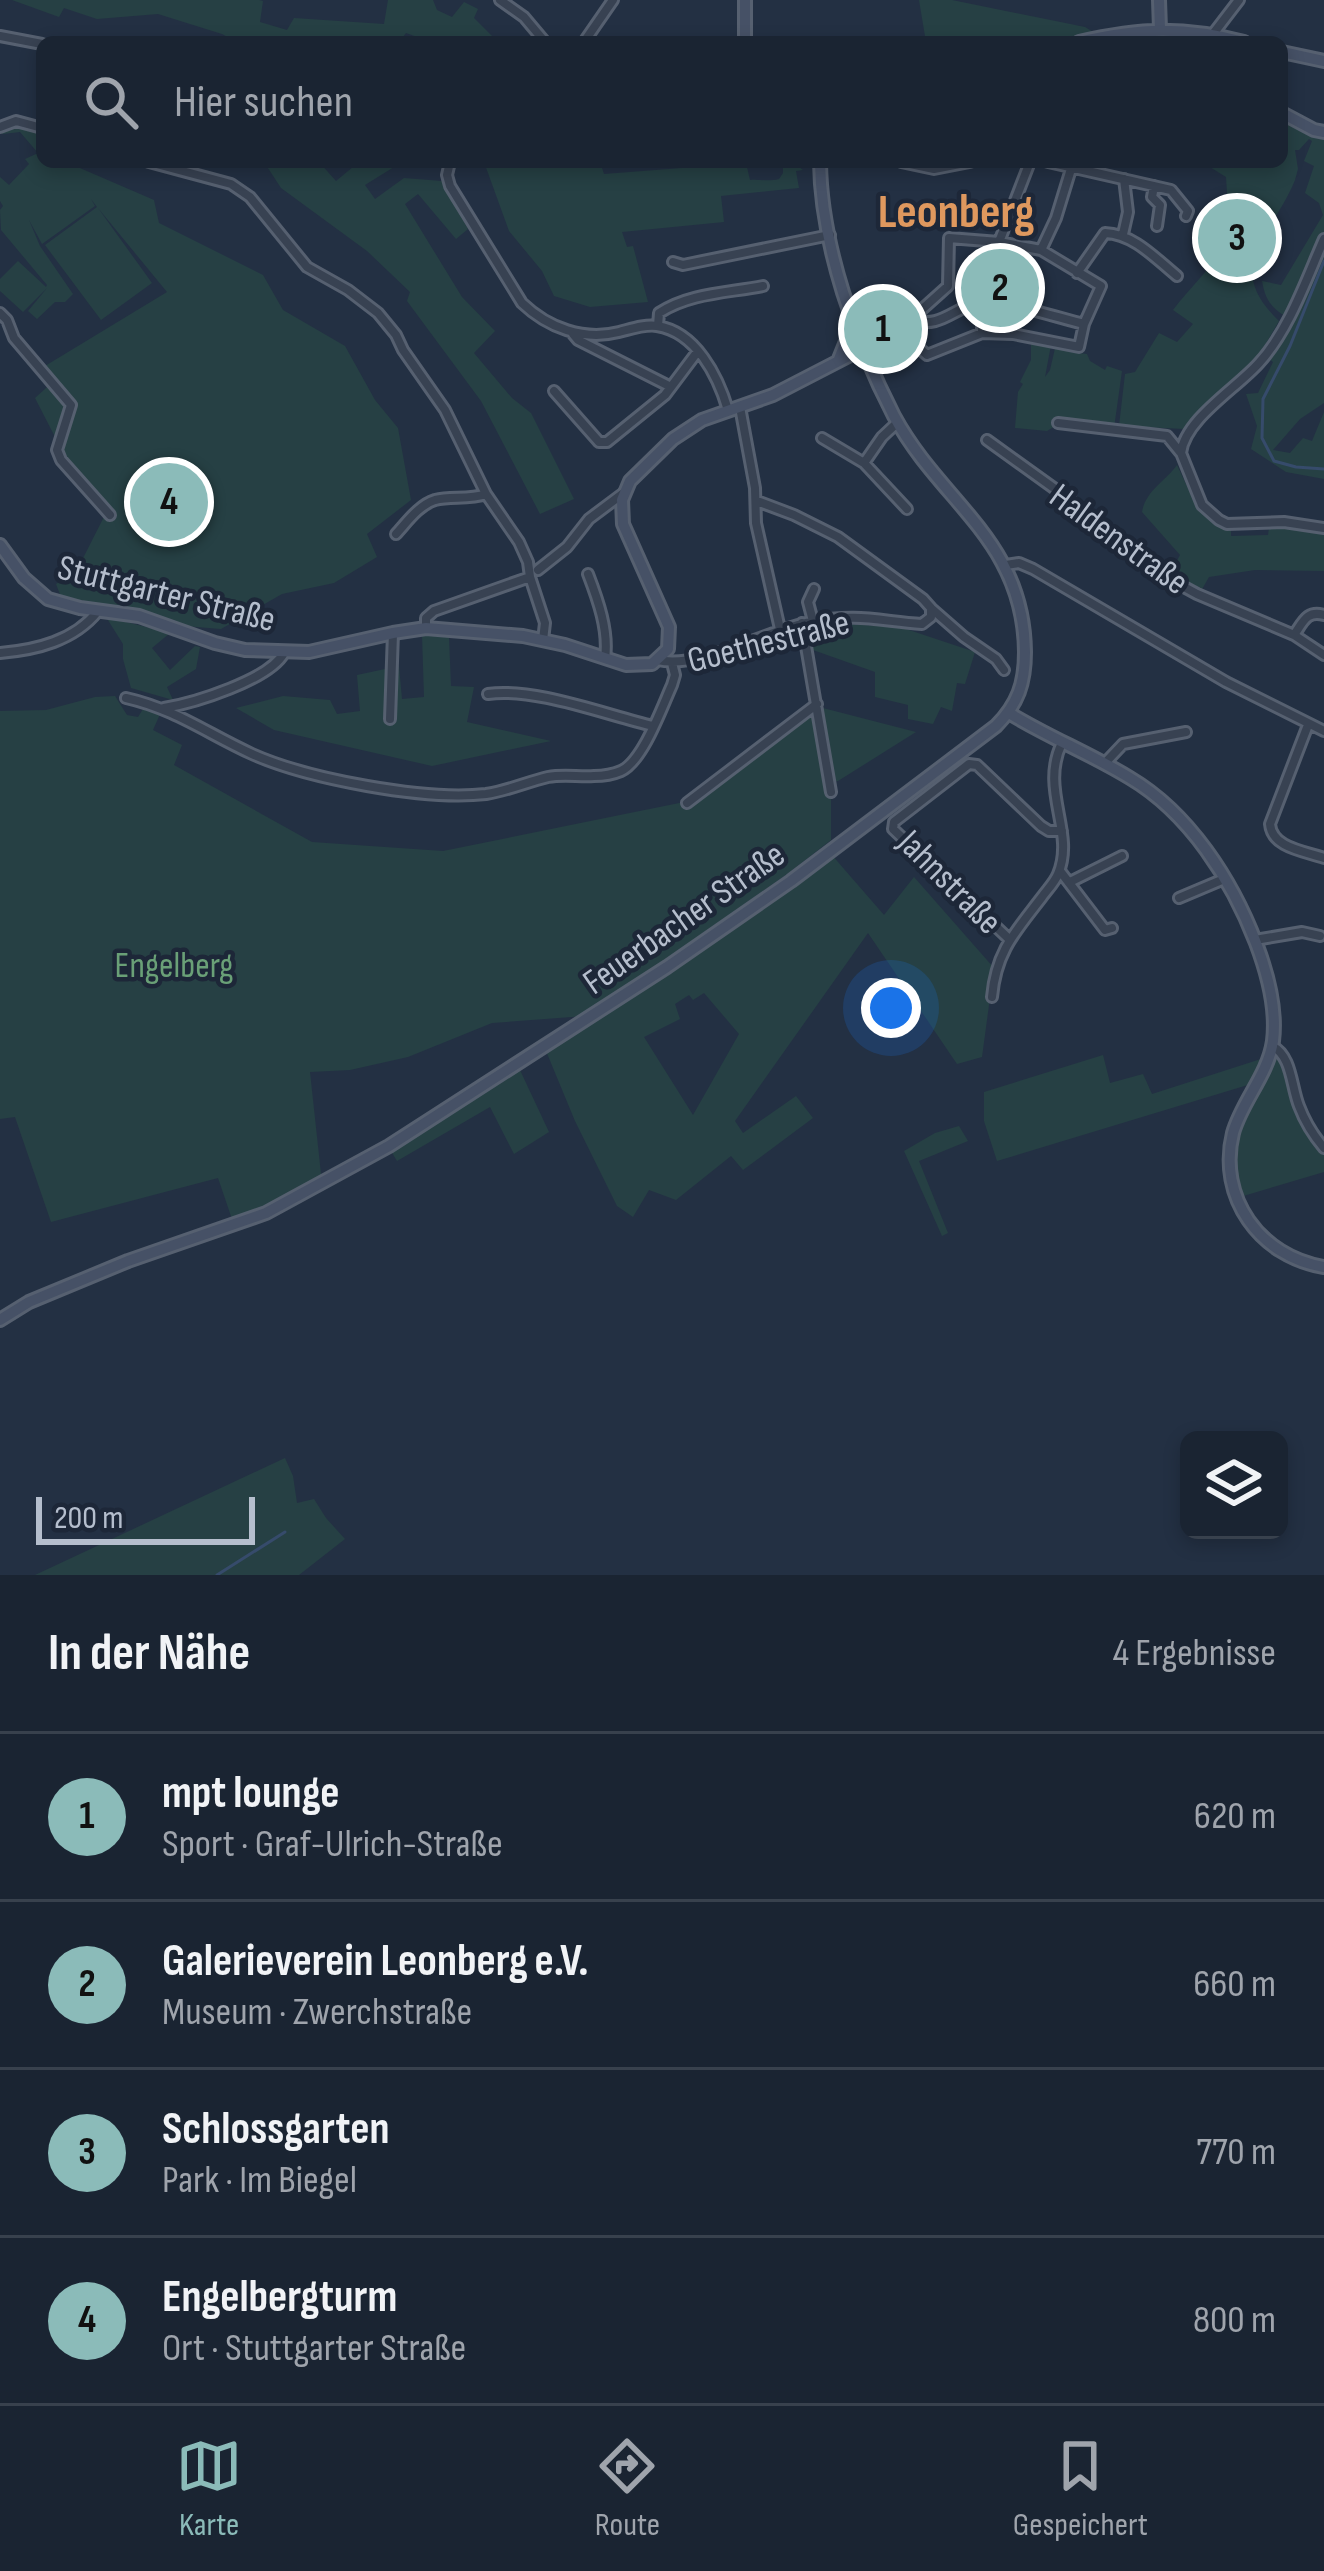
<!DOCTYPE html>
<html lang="de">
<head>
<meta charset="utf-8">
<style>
	:root { --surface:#1a2432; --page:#27303e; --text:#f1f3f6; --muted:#9fa4ac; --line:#38414d; --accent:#8bbbb9 }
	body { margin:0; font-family:"Sofia Sans Condensed",sans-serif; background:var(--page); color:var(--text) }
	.controls { position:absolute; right:36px; bottom:36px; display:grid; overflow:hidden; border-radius:18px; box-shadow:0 6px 18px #0003 }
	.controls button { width:108px; height:108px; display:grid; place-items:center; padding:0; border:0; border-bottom:3px solid var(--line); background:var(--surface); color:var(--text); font:60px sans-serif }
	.scale { position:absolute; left:36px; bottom:30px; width:219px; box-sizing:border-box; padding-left:12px; border:6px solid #b5becd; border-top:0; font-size:33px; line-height:42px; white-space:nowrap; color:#b5becd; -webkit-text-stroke:9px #1d2738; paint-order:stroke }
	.you { position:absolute; left:891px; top:1008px; width:42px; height:42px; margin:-30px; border:9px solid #fff; border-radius:50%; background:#1a73e8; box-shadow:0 0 0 18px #1a73e833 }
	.badge { display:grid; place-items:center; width:78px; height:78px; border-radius:50%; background:var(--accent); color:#111; font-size:39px; font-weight:700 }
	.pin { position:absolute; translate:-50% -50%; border:6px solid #fff; box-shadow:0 3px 12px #0006 }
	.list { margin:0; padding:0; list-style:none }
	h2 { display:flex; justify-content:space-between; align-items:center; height:156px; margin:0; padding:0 48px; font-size:51px }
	h2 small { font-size:39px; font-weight:400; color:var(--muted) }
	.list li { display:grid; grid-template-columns:78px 1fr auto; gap:36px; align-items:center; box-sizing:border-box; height:168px; padding:0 48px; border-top:3px solid var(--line) }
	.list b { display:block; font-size:45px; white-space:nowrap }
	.list p { margin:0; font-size:39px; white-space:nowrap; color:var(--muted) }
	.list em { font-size:39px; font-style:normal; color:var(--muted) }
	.icon { flex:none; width:66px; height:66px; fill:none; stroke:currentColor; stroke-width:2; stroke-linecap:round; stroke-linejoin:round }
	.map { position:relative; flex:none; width:1324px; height:1575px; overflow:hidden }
	.search { position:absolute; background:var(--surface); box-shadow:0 6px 18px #0003; left:36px; right:36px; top:36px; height:132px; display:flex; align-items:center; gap:30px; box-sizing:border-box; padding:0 42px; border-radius:18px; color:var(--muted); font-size:45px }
	.sheet { height:828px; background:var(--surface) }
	nav { display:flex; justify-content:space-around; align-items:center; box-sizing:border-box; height:168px; border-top:3px solid var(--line); background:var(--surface); font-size:33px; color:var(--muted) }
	nav a { display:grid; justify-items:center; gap:6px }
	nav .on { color:var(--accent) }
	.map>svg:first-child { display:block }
	.green { fill:#264044; fill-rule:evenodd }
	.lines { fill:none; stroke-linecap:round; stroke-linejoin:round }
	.stream { stroke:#364b6b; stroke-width:3 }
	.street-casing { stroke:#566070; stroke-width:14 }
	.secondary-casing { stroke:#566070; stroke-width:16 }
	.street { stroke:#384252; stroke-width:8 }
	.secondary { stroke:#465166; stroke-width:10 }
	.labels { text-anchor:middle; stroke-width:9; stroke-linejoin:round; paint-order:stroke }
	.street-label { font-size:36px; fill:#b5becd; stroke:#1d2738 }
	.park-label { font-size:36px; fill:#6aa077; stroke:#1d2738 }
	.district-label { font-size:48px; font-weight:bold; fill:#df985e; stroke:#1d2738 }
</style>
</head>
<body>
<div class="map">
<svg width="1324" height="1575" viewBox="0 0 1324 1575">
	<rect width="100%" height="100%" fill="#233043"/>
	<!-- green -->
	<path class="green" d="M12 0H259L263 1 260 22 287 30 294 18 384 24 388 0H433L437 10 452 17 464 2 478 9 474 18 498 42H431L406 33 399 42H237L222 34 158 14 97 19 64 8 59 17Z
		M919 0H952L1085 27 1101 37 1079 42H926Z
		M1282 113 1324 132V239L1285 316C1270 307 1265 298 1262 281L1281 285 1323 215 1319 203 1305 193 1314 166 1304 161 1312 141 1309 139 1299 150H1295L1298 169 1295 180C1272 237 1221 265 1279 321L1258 357 1185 429 1119 426 1125 374 1135 372 1159 333 1177 342 1193 324 1173 310C1188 290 1206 274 1219 253L1212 238 1227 193 1226 177 1202 162H1282Z
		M8 125H22L42 131V162H66L154 200 159 223 263 275 283 310 345 346 375 400 398 428 411 500 367 534 377 557 334 583 282 594 221 629 173 625 125 608 61 597 56 584 76 572 110 505 71 468 35 398 56 379 45 366 167 292 98 208 152 283 101 320 45 245 97 207 91 199 95 206 42 244 29 220 40 246 73 294 65 302H55L37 319 28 311 47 288 23 312 0 291V279L18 261 46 287 47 285 1 230 0 210 3 206 0 201V177L9 185 29 164 25 159 38 153 20 132 3 134 0 132Z
		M264 162H319L336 181 359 162H402L365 185 375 199 404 178 442 181 468 229 456 239 418 194 405 204 462 297 495 331 474 353 512 398 531 413 574 499 540 514 481 401 407 301 410 292 367 251 281 188Z
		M484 162H600L604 174 746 163 750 180C760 179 768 182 779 179L783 173V162L794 163 803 170 796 171 799 188 721 196 724 222 622 232 627 247 633 246 648 302 590 307 554 296 542 271 509 231Z
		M1324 249V403L1300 419 1273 450 1290 453 1303 438 1312 441 1324 412V479L1286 472 1251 449 1257 426 1246 394 1258 393 1273 362 1265 355Z
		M1031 337 1051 345 1045 377 1050 370 1056 344 1069 347V352L1087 354 1090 361 1105 370 1107 366 1122 371 1114 428 1060 423 1047 431 1015 428 1018 392 1023 384 1020 382 1031 360Z
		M1177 465C1191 494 1199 518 1231 528V536L1268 535 1269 528 1281 526 1324 535V571L1255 570 1209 577 1201 591 1170 574 1180 555 1142 512C1146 490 1165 482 1177 465Z
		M106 617 170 633 152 648 170 670 195 646 200 647 196 669 167 687 173 700 131 688 123 659V644Z
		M825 623 900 627 975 652 965 684 957 683 952 711 941 707 933 724 908 719V705L875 697V672L813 650 808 626Z
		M422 635 449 637 451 686 474 687 467 722 551 741 432 766 274 730 236 708 283 696 330 700 337 714 360 711 357 675 399 666 402 699 424 697Z
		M115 696 127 715 138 717 145 706 161 712 153 730 182 745 174 765 312 842 443 851 689 801 819 707 916 732 838 781 831 782V840L790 872 585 1016 492 1023 408 1057 350 1070 310 1072 322 1183 233 1222 218 1178 51 1222 15 1117 0 1119V711L46 710 95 697Z
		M831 854 884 915 914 877 994 968 982 1057 957 1064 868 933 735 1121 743 1133 796 1096 813 1118 743 1170 731 1156 676 1200 649 1190 633 1217 617 1206 575 1121 546 1051 678 967ZM704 993 739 1034 693 1115 644 1037 680 1019 675 1004 689 995 693 1000Z
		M1279 1054 1282 1057 1299 1113 1324 1151V1172L1240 1197 1233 1167 1237 1130Z
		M1103 1055 1110 1083 1143 1074 1152 1094 1264 1058 1251 1084 997 1161 984 1121V1092Z
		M519 1068 549 1132 514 1154 490 1107 397 1161 391 1151Z
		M959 1126 968 1141 919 1161 948 1233 942 1236 904 1151 935 1133Z
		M285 1458 293 1476 297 1503 314 1499 326 1518 345 1539 299 1575H35Z"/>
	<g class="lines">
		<!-- stream -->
		<path class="stream" d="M1324 261 1290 346 1263 399 1262 438 1274 461 1296 467 1324 469
			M217 1575 285 1532"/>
		<!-- street casing -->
		<g class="street-casing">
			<path id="street" d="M500 0 524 17 545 42
				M1213 34 1239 0
				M0 36 42 44
				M584 42 613 0
				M0 127 16 121 42 128
				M149 162 231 184 250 197 307 267 348 290 378 313 396 335 403 350 445 410 486 494 519 542 528 562 530 577 545 623 543 640
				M450 162 447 175 450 186 522 303C548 328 584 341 619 332 631 329 645 324 657 326 696 332 718 376 728 410
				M901 162 934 169 970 162
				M1048 162 1171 190 1188 211 1186 216
				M1154 186 1152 197 1160 205 1157 226
				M1123 234 1128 212 1124 179
				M1324 239C1306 280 1289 330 1259 363 1237 388 1185 419 1181 453L1202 505 1219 520 1227 524 1284 522 1324 528
				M1041 250 1056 218 1071 169
				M673 262 683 265 830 235
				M1077 273 1105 233C1134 234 1156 259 1177 276
				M0 313 7 320 14 338 71 405 57 450 61 460 110 515
				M982 316 999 242 1030 162
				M912 319C940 331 956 305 982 302 1001 299 1062 319 1084 324
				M658 326 659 313C690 293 727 293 763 286
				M899 330 927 355 982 333V325
				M573 334 578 340 671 387
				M864 348 899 330 948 286 949 238 999 242 1041 250 1101 286 1084 324 1079 347 1013 334 982 333
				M554 391 599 442H607L665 395 698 351
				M740 407 755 488 756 523 780 629
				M1058 423 1167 436 1180 452
				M822 438 864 463 907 509
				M987 440 1069 499 1151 569 1197 594 1294 635 1324 655
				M864 463 882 437 898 422
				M396 534C407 522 419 505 435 500 451 496 469 500 486 494
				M1006 565 1019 563 1033 569 1226 682 1324 731
				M538 570 567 547 589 519 625 492
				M588 574C598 600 609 631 605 658
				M932 609 964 637 996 659 1004 670
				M813 621 808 602 814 589
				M802 623 831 792
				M426 628V618L434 611 530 577
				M1294 635C1303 622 1307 610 1324 615
				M0 653C36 650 74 641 98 611
				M658 660C699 670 767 630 811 622 857 613 879 621 922 624L931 617V608L923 599 838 537 794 515 757 501
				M488 694C534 687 606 715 653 726
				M126 698C175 709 208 734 252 754 308 779 425 801 486 794 507 791 527 782 548 777 563 774 579 777 594 776 602 776 614 774 621 771 643 761 662 707 672 685L675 675 672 663
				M164 708C194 703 269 680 284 653
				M390 719 393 633
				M1308 725 1270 824C1272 848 1304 851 1324 858
				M1105 763 1123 744 1186 732
				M687 803 817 704
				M1060 871 1105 930 1112 928
				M1070 882 1122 856
				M1179 898 1224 879
				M1009 939 893 829 894 822 969 764 977 765 1041 826 1049 831H1062
				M1255 940 1302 932 1320 936
				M992 997C996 951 1016 931 1042 897 1047 890 1055 882 1058 874 1076 832 1039 790 1062 743
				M1272 1046C1292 1056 1291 1086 1299 1106 1305 1122 1313 1135 1324 1148"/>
		</g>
		<!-- secondary casing -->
		<g class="secondary-casing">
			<path id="secondary" d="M1159 0 1160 29
				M745 42V0
				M1079 42C1140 28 1183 26 1244 42
				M1282 52 1324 61
				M1282 113 1314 130 1324 132
				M839 359 847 339 850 319
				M0 545 24 578 48 599 80 608 139 616 215 643 245 650 309 652 393 633 426 628 523 636 565 645 626 665 652 664 668 649 669 627 623 524 622 500 630 481 673 439 702 420 773 395 864 348
				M1009 713C1048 737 1091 754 1130 778 1189 813 1232 880 1256 943 1267 972 1277 1009 1273 1041 1268 1075 1242 1101 1233 1133 1217 1197 1260 1257 1324 1267
				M0 1320 29 1302 128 1261 266 1213 389 1146 667 967 791 881 996 726C1018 704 1025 683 1025 652 1024 540 941 503 894 416 856 342 821 246 820 162"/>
		</g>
		<!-- street -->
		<use href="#street" class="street"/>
		<!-- secondary -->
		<use href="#secondary" class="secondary"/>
	</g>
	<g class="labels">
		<!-- street labels -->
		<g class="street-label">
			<text transform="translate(1120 538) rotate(36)" y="13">Haldenstraße</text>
			<text transform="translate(167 592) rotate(14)" y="13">Stuttgarter Straße</text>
			<text transform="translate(768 640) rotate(-14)" y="13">Goethestraße</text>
			<text transform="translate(951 881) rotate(45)" y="13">Jahnstraße</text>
			<text transform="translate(683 917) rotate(-35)" y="13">Feuerbacher Straße</text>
		</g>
		<!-- park labels -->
		<g class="park-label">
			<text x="174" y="977">Engelberg</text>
		</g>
		<!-- district labels -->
		<g class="district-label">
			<text x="956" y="227">Leonberg</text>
		</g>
	</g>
</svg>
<div class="controls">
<button><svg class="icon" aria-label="layers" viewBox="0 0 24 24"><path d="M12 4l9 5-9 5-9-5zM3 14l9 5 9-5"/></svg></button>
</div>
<div class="scale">200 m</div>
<div class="you"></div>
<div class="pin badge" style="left:883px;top:329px">1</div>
<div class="pin badge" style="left:1000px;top:288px">2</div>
<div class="pin badge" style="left:1237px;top:238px">3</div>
<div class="pin badge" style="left:169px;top:502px">4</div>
<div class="search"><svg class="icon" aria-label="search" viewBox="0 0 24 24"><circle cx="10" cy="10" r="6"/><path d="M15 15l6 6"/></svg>Hier suchen</div>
</div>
<section class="sheet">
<h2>In der Nähe<small>4 Ergebnisse</small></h2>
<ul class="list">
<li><span class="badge">1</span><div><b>mpt lounge</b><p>Sport · Graf-Ulrich-Straße</p></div><em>620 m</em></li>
<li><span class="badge">2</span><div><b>Galerieverein Leonberg e.V.</b><p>Museum · Zwerchstraße</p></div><em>660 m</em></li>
<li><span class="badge">3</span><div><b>Schlossgarten</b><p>Park · Im Biegel</p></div><em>770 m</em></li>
<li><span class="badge">4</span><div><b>Engelbergturm</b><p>Ort · Stuttgarter Straße</p></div><em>800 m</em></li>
</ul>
</section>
<nav>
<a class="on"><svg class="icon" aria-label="map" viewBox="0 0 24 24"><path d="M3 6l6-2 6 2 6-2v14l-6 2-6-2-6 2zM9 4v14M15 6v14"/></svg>Karte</a>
<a><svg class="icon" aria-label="directions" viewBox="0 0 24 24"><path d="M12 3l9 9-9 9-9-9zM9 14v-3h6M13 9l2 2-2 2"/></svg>Route</a>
<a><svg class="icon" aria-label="saved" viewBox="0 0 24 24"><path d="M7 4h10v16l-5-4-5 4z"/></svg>Gespeichert</a>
</nav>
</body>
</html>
